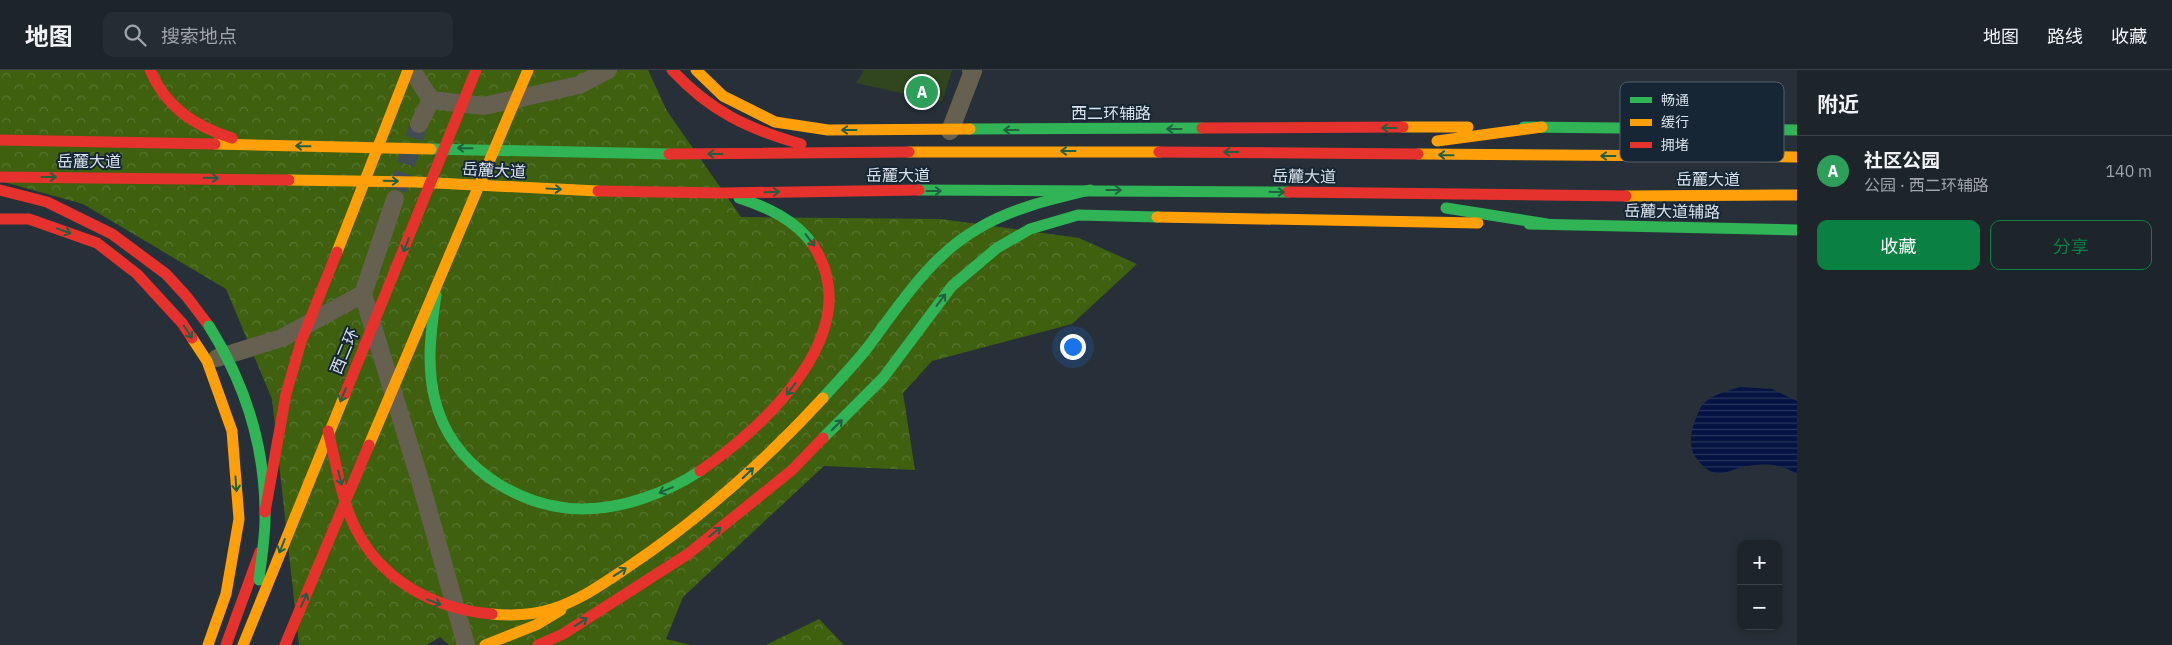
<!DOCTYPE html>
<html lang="zh">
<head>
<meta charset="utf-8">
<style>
	:root { --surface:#1d242a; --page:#252c32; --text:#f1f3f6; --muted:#a0a4a8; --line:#3b4147; --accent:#0b8043 }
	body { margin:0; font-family:"IBM Plex Sans","Noto Sans SC",sans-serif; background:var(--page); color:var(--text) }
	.controls { position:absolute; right:15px; bottom:15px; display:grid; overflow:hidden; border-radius:10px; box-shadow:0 2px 8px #0003 }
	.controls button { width:45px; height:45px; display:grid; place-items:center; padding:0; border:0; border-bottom:1px solid var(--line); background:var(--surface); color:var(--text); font:25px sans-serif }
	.you { position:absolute; left:1072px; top:276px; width:18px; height:18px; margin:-12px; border:4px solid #fff; border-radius:50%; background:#1a73e8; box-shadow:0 0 0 8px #1a73e833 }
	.badge { display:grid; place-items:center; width:32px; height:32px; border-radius:50%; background:var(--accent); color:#fff; font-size:16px; font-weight:700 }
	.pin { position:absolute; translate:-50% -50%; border:2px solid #fff; box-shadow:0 1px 5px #0006 }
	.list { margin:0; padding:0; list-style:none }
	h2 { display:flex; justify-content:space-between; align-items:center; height:65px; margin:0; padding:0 20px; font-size:21px }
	h2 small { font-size:16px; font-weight:400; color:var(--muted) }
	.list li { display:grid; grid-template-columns:32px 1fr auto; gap:15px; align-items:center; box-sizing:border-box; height:70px; padding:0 20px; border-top:1px solid var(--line) }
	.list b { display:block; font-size:19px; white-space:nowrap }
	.list p { margin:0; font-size:16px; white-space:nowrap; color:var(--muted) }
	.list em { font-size:16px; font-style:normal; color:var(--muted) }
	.actions { display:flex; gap:10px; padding:15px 20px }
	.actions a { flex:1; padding:11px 0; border:1px solid var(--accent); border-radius:10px; text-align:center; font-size:18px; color:var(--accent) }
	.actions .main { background:var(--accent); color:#fff }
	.icon { flex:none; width:28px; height:28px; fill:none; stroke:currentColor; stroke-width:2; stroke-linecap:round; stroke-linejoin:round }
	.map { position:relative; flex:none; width:1797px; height:575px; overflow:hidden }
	header { display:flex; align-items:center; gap:30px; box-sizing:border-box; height:70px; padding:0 25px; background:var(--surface); border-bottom:1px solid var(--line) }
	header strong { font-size:24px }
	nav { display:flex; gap:28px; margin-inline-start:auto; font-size:18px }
	.search { width:350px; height:45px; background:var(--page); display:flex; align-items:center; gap:12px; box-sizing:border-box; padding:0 18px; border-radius:10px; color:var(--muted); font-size:19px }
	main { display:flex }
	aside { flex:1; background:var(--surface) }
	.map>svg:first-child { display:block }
	.forest { fill:url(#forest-crowns) }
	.park { fill:#31461e }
	.water { fill:url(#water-rules) }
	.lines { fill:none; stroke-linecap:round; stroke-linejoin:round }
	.street-tunnel { stroke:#424b53; stroke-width:18; stroke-dasharray:18 9; stroke-linecap:butt }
	.street { stroke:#666050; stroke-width:18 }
	.fast { stroke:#30b455; stroke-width:11 }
	.slow { stroke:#ff9f0a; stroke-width:11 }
	.jam { stroke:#e5322d; stroke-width:11 }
	.fast-bridge { stroke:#30b455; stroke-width:11 }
	.slow-bridge { stroke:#ff9f0a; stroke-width:11 }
	.jam-bridge { stroke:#e5322d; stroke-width:11 }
	.oneway { stroke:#215f41 }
	.labels { text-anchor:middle; stroke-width:4; stroke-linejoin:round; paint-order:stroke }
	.street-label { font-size:16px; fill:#d8e1eb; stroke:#172634 }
	.key { fill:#172634; stroke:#515e6b; stroke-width:1 }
	.key-label { font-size:14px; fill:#d8e1eb }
</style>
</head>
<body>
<header>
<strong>地图</strong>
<div class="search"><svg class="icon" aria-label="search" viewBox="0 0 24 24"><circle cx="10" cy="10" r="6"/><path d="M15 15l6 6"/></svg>搜索地点</div>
<nav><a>地图</a><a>路线</a><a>收藏</a></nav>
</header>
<main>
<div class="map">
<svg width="1797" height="575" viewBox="0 0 1797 575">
	<defs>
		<pattern id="forest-crowns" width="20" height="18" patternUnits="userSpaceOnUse" patternTransform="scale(1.25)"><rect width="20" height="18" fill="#3e600f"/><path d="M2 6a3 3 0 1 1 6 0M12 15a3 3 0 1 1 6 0" fill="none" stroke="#597632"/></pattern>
		<pattern id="water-rules" width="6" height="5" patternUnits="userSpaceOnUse" patternTransform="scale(1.25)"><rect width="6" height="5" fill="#041341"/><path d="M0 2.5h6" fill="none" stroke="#28355d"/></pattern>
	</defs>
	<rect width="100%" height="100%" fill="#273038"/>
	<!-- forest -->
	<path class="forest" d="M0 0H648L667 41 741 147 941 149 1079 168 1137 194 1072 254 932 291 903 323 915 400 824 396 683 527 666 569 691 575H449L440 567 427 575H299L272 329 226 219 83 134 0 111Z
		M819 549 844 575H766Z"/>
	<!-- park -->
	<path class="park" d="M864 0H952L942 32 856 13Z"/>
	<!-- water -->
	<path class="water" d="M1740 317 1772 319 1797 331V404C1780 393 1762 393 1742 397 1735 399 1727 403 1720 403 1713 404 1708 400 1703 396 1685 379 1690 362 1699 341 1705 326 1725 322 1740 317Z"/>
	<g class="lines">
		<!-- street-tunnel -->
		<path class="street-tunnel" d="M398 120 419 54"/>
		<!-- street -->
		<path class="street" d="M412 0 431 30 484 36 579 15 608 0
			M419 54 431 30
			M950 61 973 1 971 0
			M395 129 363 224 419 407 466 575
			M217 288 282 268 363 224"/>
		<!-- fast -->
		<path class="fast" d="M1524 57 1797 60
			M970 59 1202 58
			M431 79 669 84
			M919 120 1288 122
			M739 128C767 137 796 150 813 175
			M1446 138 1547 154
			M1529 154 1797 160
			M436 225C431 261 426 294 435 330 451 395 517 438 582 439 623 439 666 423 700 401
			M823 368 883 308 952 216 997 178 1030 159 1078 145 1157 147"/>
		<!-- slow -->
		<path class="slow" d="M696 0 723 26 775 52 828 60 970 59
			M1403 57H1468
			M1437 71 1542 57
			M215 74 431 79
			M909 82H1159
			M1418 84 1797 87
			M289 110 416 112 598 121
			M1626 126 1797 125
			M1157 147 1478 153
			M192 268 207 291 232 361 239 449 226 524 208 575
			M485 575 536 555 561 540"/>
		<!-- jam -->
		<path class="jam" d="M150 0C166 37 194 56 232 68
			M672 0C710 41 748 59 801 74
			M1202 58 1403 57
			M0 70 215 74
			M1159 82 1418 84
			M669 84 909 82
			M0 107 289 110
			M0 120 47 132 112 164 166 204 187 227 209 256
			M598 121 723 123 919 120
			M1288 122 1626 126
			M0 149H29L97 173 137 204 182 253 192 268
			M700 401C765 356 869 261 813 175
			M226 575 260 482
			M538 575 563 564 688 484 792 400 823 368"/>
		<!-- fast-bridge -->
		<path class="fast-bridge" d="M209 256C246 315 266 379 265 449 265 469 261 490 259 510
			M823 328C838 311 854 295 868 277 900 234 931 185 979 158 1013 138 1052 129 1090 120"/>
		<!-- slow-bridge -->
		<path class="slow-bridge" d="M337 182 408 0
			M369 375 528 0
			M492 544C512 546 533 545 552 539 581 530 607 511 631 495 702 447 765 391 823 328
			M243 575 345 324"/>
		<!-- jam-bridge -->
		<path class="jam-bridge" d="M345 324 476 0
			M328 361C336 392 340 424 353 453 378 509 433 539 492 544
			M265 442 286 324 301 272 337 182
			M285 575 369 375"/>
	</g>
	<!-- one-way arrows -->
	<defs><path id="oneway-shaft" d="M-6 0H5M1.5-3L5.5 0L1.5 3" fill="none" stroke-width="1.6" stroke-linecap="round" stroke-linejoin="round" transform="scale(1.25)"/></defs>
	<g class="oneway">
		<use href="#oneway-shaft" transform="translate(1389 58) rotate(180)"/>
		<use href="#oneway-shaft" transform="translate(1174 59) rotate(180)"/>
		<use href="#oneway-shaft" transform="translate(849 60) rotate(-180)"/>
		<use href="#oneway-shaft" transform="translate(1011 60) rotate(180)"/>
		<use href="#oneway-shaft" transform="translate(303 76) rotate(-179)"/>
		<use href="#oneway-shaft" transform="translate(465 78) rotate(-179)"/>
		<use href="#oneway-shaft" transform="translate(1068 81) rotate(180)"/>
		<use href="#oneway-shaft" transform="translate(1231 82) rotate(-180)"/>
		<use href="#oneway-shaft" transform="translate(715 84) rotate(-180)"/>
		<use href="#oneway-shaft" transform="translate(1446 85) rotate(-179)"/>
		<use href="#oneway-shaft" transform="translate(1608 86) rotate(-180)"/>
		<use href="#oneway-shaft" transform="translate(49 107)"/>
		<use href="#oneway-shaft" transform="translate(211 108) rotate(1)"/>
		<use href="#oneway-shaft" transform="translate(391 111) rotate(1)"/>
		<use href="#oneway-shaft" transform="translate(554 119) rotate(3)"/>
		<use href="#oneway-shaft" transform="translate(1114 120)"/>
		<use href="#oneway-shaft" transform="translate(934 121)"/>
		<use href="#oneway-shaft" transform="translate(772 122) rotate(-2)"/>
		<use href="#oneway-shaft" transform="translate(1277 122) rotate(1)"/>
		<use href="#oneway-shaft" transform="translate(64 161) rotate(20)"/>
		<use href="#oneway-shaft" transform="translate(810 170) rotate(52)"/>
		<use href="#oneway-shaft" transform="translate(406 175) rotate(112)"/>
		<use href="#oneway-shaft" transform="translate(941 230) rotate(-53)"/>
		<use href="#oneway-shaft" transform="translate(188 262) rotate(57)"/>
		<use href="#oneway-shaft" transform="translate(791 319) rotate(127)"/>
		<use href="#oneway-shaft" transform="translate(343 325) rotate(113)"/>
		<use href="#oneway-shaft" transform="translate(837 355) rotate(-45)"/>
		<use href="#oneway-shaft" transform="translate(748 403) rotate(-44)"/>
		<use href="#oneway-shaft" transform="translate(340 408) rotate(76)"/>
		<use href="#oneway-shaft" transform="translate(236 414) rotate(86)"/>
		<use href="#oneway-shaft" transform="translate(666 420) rotate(157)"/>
		<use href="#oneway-shaft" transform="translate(715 462) rotate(-39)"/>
		<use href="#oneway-shaft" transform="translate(282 476) rotate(112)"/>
		<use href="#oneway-shaft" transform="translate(620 502) rotate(-33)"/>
		<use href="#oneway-shaft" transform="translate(304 530) rotate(-66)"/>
		<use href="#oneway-shaft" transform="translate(434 532) rotate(21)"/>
		<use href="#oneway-shaft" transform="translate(581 552) rotate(-33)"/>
	</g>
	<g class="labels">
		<!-- street labels -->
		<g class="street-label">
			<text x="1111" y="49">西二环辅路</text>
			<text x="89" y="97">岳麓大道</text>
			<text transform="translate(494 100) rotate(3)" y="6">岳麓大道</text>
			<text x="898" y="111">岳麓大道</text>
			<text transform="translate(1304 106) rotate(1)" y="6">岳麓大道</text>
			<text x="1708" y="115">岳麓大道</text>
			<text transform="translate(1672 141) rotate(1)" y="6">岳麓大道辅路</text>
			<text transform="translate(344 281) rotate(-67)" y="6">西二环</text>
		</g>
	</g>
	<!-- legend -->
	<rect x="1620" y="12" width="164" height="80" rx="8" class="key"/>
	<rect x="1630" y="27" width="22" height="6" fill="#30b455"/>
	<rect x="1630" y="49" width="22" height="7" fill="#ff9f0a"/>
	<rect x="1630" y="72" width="22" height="6" fill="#e5322d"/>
	<g class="key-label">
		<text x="1661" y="35">畅通</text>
		<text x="1661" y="57">缓行</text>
		<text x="1661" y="80">拥堵</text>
	</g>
</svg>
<div class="controls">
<button>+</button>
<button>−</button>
</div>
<div class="you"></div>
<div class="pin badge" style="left:922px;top:22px;background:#2e9e5b">A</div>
</div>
<aside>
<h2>附近<small></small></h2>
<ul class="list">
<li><span class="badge" style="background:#2e9e5b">A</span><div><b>社区公园</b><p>公园 · 西二环辅路</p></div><em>140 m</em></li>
</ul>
<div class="actions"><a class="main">收藏</a><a>分享</a></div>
</aside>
</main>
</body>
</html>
